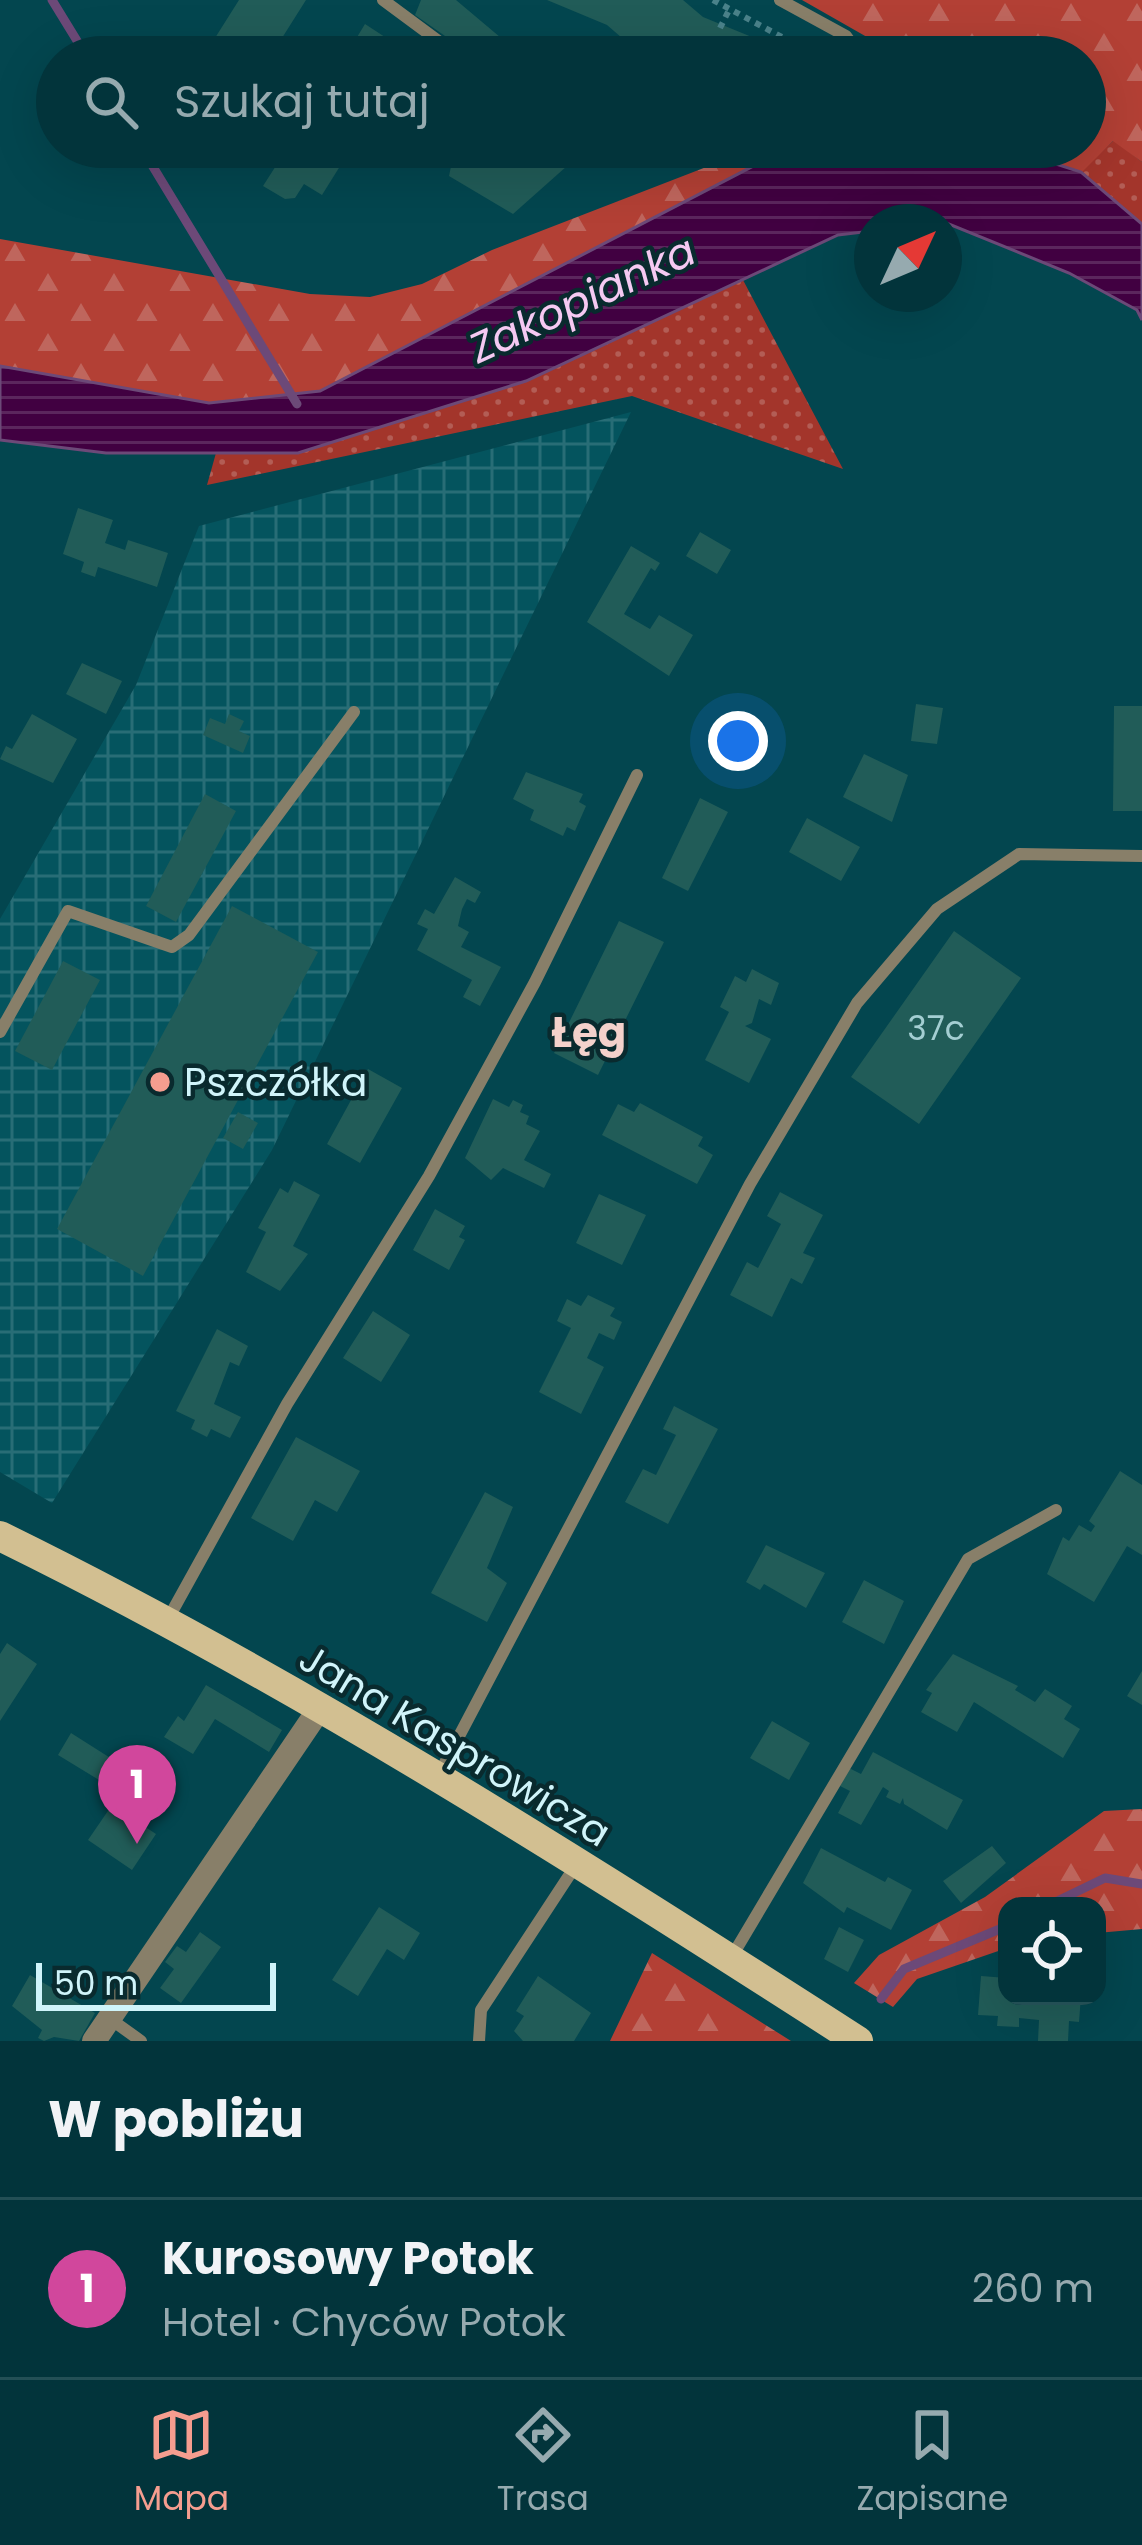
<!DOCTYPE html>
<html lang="pl">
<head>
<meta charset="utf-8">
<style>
	:root { --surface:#02343b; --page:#103f46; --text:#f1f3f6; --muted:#96aaaf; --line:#234f55; --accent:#f59d8f }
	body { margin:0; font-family:Poppins,sans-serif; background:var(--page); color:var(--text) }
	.controls { position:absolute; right:36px; bottom:36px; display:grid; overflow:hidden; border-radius:24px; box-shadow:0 12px 48px #0002 }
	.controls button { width:108px; height:108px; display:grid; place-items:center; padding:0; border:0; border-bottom:3px solid var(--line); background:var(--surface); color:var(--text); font:60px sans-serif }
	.compass { position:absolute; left:854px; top:204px; width:108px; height:108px; border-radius:50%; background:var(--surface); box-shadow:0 12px 48px #0002; rotate:46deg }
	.scale { position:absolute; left:36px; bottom:30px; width:240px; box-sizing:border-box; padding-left:12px; border:6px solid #d0f4fa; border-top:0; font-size:33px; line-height:42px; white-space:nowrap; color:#d0f4fa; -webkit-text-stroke:9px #092a2e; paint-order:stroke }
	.you { position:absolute; left:738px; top:741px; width:42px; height:42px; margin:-30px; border:9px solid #fff; border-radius:50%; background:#1a73e8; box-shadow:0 0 0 18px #1a73e833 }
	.badge { display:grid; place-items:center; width:78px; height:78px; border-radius:50%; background:var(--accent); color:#fff; font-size:39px; font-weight:700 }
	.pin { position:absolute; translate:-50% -99px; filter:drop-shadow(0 3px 6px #0008) }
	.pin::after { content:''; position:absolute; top:63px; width:42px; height:36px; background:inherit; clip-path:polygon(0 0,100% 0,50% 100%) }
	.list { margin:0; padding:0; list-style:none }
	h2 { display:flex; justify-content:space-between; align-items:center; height:156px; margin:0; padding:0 48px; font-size:51px }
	h2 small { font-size:39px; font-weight:400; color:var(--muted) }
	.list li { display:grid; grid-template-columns:78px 1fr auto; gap:36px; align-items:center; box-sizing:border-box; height:180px; padding:0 48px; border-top:3px solid var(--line) }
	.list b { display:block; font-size:45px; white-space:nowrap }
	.list p { margin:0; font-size:39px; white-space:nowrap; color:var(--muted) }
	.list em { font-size:39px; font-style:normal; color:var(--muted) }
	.icon { flex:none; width:66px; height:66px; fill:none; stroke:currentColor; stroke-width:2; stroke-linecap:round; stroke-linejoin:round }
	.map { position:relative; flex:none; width:1142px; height:2041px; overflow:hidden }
	.search { position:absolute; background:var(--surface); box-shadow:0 12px 48px #0002; left:36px; right:36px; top:36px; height:132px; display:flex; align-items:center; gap:30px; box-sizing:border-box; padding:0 42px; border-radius:66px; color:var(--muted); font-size:45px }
	.sheet { height:336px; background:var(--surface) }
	nav { display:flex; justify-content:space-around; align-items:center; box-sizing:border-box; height:168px; border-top:3px solid var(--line); background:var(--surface); font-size:33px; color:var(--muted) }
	nav a { display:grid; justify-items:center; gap:6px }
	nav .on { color:var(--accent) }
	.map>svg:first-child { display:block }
	.industrial { fill:url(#industrial-grid) }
	.grass { fill:url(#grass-dots) }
	.forest { fill:url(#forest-firs) }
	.water { fill:url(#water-rules); stroke:#6c4978; stroke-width:3 }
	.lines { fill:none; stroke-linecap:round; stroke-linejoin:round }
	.stream { stroke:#6c4978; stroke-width:9 }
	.building { fill:#215c58 }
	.path { stroke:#4a828a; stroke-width:6; stroke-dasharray:6 6; stroke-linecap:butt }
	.service { stroke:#887f69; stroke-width:12 }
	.minor { stroke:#887f69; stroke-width:24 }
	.primary { stroke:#d2bf91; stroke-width:30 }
	.poi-dot { fill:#f59d8f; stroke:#092a2e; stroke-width:4.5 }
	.labels { text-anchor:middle; stroke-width:9; stroke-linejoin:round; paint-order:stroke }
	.number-label { font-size:33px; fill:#a4ced2 }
	.poi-label { font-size:39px; fill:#d0f4fa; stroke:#092a2e; text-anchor:start }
	.street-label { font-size:39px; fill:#d0f4fa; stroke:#092a2e }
	.water-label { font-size:42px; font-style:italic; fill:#f5c9f2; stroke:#092a2e }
	.neighbourhood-label { font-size:42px; font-weight:bold; fill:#f4d1cb; stroke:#092a2e }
</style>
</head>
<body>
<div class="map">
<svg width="1142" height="2041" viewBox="0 0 1142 2041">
	<defs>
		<pattern id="industrial-grid" width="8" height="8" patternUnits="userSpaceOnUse" patternTransform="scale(3)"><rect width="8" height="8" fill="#04545e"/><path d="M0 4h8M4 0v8" fill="none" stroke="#286d76"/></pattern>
		<pattern id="grass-dots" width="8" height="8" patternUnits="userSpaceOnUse" patternTransform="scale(3)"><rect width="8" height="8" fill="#a3352b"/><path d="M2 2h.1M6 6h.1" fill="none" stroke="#b35d55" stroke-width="1.8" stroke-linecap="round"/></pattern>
		<pattern id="forest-firs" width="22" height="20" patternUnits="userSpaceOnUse" patternTransform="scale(3)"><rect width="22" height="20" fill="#b34035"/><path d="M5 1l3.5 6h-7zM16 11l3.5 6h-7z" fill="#bf665d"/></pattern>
		<pattern id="water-rules" width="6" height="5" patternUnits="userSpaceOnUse" patternTransform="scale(3)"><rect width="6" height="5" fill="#410041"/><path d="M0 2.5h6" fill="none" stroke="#5b265d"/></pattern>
	</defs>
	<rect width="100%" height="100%" fill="#03464f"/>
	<!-- industrial -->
	<path class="industrial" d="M631 412 272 1150 52 1503 0 1472V919L136 685 199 526Z"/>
	<!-- grass -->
	<path class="grass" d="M1114 140 1142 162V224L1080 172Z
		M743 280 843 469 632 396 207 485 216 453H298L526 381Z"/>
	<!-- forest -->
	<path class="forest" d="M802 0H1142V162L1113 141 1081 173 1002 147H1085V57H902Z
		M758 147H790L320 391 209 403 0 366V239L310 294 370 297 422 284 492 250Z
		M1142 1809V1929L1097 1933V1906H1007V1948L917 1979 893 2007 854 1983 879 1955 985 1897 1104 1811Z
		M652 1953 791 2041H610Z"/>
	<!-- water -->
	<path class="water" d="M790 147H1003L1081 172 1142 224V320L1137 310 1069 273 944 222H872V231L838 235 526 381 298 453H106L0 440V366L209 403 320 391Z"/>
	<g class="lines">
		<!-- stream -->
		<path class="stream" d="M52 0 87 57
			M141 147 297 404
			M1047 1906 1105 1878 1142 1884
			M881 1999 904 1969 1007 1926"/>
	</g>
	<!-- building -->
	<path class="building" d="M239 0H306L270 57H203Z
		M421 0H456L519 53 475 57 415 15Z
		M547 0H683L703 17 801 57H644L607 25Z
		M365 24 411 54 409 57H345Z
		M288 147H352L322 195 304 184 295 198 285 199 263 186Z
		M455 147H536L567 166 513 214 449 176Z
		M78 508 113 520 105 543 125 550 128 540 168 553 157 587 98 567 95 577 81 572 84 562 63 554Z
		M700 532 731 550 717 574 686 556Z
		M631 546 660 563 655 571 651 568 624 614 650 629 659 615 693 635 669 676 587 622Z
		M82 663 122 681 106 714 66 694Z
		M916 704 943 708 937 744 911 741Z
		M1114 706H1142V811H1113Z
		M32 714 77 739 53 783 0 759 6 746 12 749Z
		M229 714 244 721 239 731 250 736 243 753 203 735 210 718 225 724Z
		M864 754 908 775 892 822 843 797Z
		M526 772 583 794 579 802 586 806 575 831 567 827 563 836 530 820 534 810 513 799Z
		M205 794 236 811 176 922 146 906Z
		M700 798 728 812 688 891 662 878Z
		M807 818 860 847 841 881 789 852Z
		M455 877 481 892 475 903 467 899 462 909 458 926 469 932 461 947 501 967 480 1006 463 997 472 980 417 950 428 929 417 924 425 909 434 914Z
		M232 906 318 952 143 1276 57 1229Z
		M619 921 664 942 598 1075 554 1053Z
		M954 931 1021 978 919 1124 851 1077Z
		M63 961 100 980 52 1070 15 1051Z
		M752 969 779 983 771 1005 759 999 752 1023 745 1026 771 1039 749 1083 705 1060 729 1012 720 1007 735 976 746 982Z
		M368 1069 402 1088 360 1163 327 1144Z
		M493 1099 509 1107 513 1100 523 1105 520 1112 529 1116 526 1124 540 1131 524 1160 551 1174 544 1188 503 1168 491 1180 465 1158Z
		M640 1103 703 1137 698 1146 713 1155 697 1184 602 1135 618 1104 634 1112Z
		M238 1112 258 1123 243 1149 223 1138Z
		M294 1181 320 1195 293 1246 308 1254 280 1291 246 1272 266 1232 258 1228 280 1188 288 1193Z
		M780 1192 823 1215 803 1253 815 1258 802 1284 791 1278 772 1317 730 1295 747 1262 758 1268 781 1224 767 1216Z
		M599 1194 646 1215 622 1265 576 1243Z
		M435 1209 465 1226 459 1237 465 1240 449 1270 413 1250Z
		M588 1295 615 1308 610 1316 622 1322 614 1340 599 1333 587 1358 604 1367 581 1414 539 1392 571 1328 557 1321 567 1299 581 1306Z
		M373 1311 410 1335 381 1382 343 1358Z
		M217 1329 248 1346 239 1366 230 1362 214 1404 241 1417 230 1438 211 1429 207 1437 191 1429 195 1420 176 1411Z
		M674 1406 718 1429 668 1524 625 1502 643 1469 656 1475 676 1435 663 1429Z
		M296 1437 360 1471 337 1512 315 1500 293 1541 251 1518Z
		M1120 1471 1142 1485V1555L1127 1546 1094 1602 1047 1574 1063 1537 1069 1541 1079 1525 1091 1532 1095 1526 1089 1521Z
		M485 1492 513 1507 487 1568 507 1583 487 1622 431 1593Z
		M766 1545 825 1573 806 1608 764 1584 760 1590 746 1582Z
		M864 1580 904 1601 884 1644 842 1622Z
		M7 1643 37 1664 0 1721V1654Z
		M953 1654 1018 1686 1015 1690 1035 1702 1045 1689 1072 1706 1064 1719 1080 1729 1063 1758 974 1702 957 1732 921 1712 932 1693 926 1690Z
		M1142 1671V1705L1127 1696Z
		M206 1685 282 1730 269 1752 215 1719 193 1754 164 1737 178 1716 184 1721Z
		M772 1721 810 1743 789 1780 750 1758Z
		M71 1733 112 1759 99 1780 58 1755Z
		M873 1752 963 1800 947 1830 904 1804 903 1798 900 1804 886 1797 889 1791 883 1787 861 1825 838 1813 850 1791 840 1786 849 1768 861 1774Z
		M112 1805 156 1834 132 1870 88 1840Z
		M992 1846 1006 1863 961 1903 943 1881Z
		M821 1848 885 1882 888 1877 912 1890 891 1930 847 1907 844 1913 803 1883Z
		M379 1907 420 1933 404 1960 387 1949 358 1996 332 1980Z
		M839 1927 864 1940 848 1972 824 1959Z
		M200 1932 221 1947 181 2003 160 1988 174 1969 165 1962 177 1946 186 1952Z
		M30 1975 95 2013 79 2041 54 2037 44 2041 38 2038 42 2030 12 2006Z
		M538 1976 591 2013 574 2041H523L514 2031 524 2016 516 2011Z
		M981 1976 1007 1978V1996H1081L1079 2022 1069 2021 1068 2041H1038L1039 2020 1019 2018V2027L997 2026 998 2016 978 2015Z"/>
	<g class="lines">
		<!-- path -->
		<path class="path" d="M713 0 819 57
			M720 28 729 10
			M570 147 593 160"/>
		<!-- service -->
		<path class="service" d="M383 0 460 57
			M780 0 846 36 861 57
			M610 147 697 153 714 147
			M0 1032 68 911 172 947 189 935 354 712
			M168 1619 287 1404 429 1176 535 982 637 775
			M438 1776 750 1184 857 1003 937 909 1019 854 1142 856
			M731 1958 968 1559 1056 1510
			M109 2018 141 2041
			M479 2041 481 2010 576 1865"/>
		<!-- minor -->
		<path class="minor" d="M94 2041 320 1708"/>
		<!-- primary -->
		<path class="primary" d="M0 1536C298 1682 579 1862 858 2041"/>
	</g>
	<!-- markers -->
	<circle class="poi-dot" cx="160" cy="1082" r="12"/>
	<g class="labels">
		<!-- number labels -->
		<g class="number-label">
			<text x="936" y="1040">37c</text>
		</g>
		<!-- poi labels -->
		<g class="poi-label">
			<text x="184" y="1096">Pszczółka</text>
		</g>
		<!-- street labels -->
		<g class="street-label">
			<text transform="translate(455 1745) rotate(31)" y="14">Jana Kasprowicza</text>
		</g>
		<!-- water labels -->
		<g class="water-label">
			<text transform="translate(582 299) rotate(-25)" y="15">Zakopianka</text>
		</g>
		<!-- neighbourhood labels -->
		<g class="neighbourhood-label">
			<text x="589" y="1047">Łęg</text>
		</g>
	</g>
</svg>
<div class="controls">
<button><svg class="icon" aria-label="locate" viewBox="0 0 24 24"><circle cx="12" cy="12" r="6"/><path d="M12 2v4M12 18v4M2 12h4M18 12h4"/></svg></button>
</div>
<svg class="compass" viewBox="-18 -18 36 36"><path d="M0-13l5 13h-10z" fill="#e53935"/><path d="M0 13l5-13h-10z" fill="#96aaaf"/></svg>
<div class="scale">50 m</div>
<div class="you"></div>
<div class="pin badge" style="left:137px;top:1844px;background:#d1479c">1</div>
<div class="search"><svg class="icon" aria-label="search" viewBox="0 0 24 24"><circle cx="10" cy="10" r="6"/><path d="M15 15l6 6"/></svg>Szukaj tutaj</div>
</div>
<section class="sheet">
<h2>W pobliżu<small></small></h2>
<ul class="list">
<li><span class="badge" style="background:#d1479c">1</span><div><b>Kurosowy Potok</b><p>Hotel · Chyców Potok</p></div><em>260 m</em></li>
</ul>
</section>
<nav>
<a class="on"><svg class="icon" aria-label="map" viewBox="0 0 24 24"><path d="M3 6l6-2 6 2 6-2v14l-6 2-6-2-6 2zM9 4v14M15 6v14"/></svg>Mapa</a>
<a><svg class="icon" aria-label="directions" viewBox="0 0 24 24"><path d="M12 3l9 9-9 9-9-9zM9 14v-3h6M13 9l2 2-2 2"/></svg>Trasa</a>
<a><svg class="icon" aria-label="saved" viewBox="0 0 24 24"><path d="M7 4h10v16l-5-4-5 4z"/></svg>Zapisane</a>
</nav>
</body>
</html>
